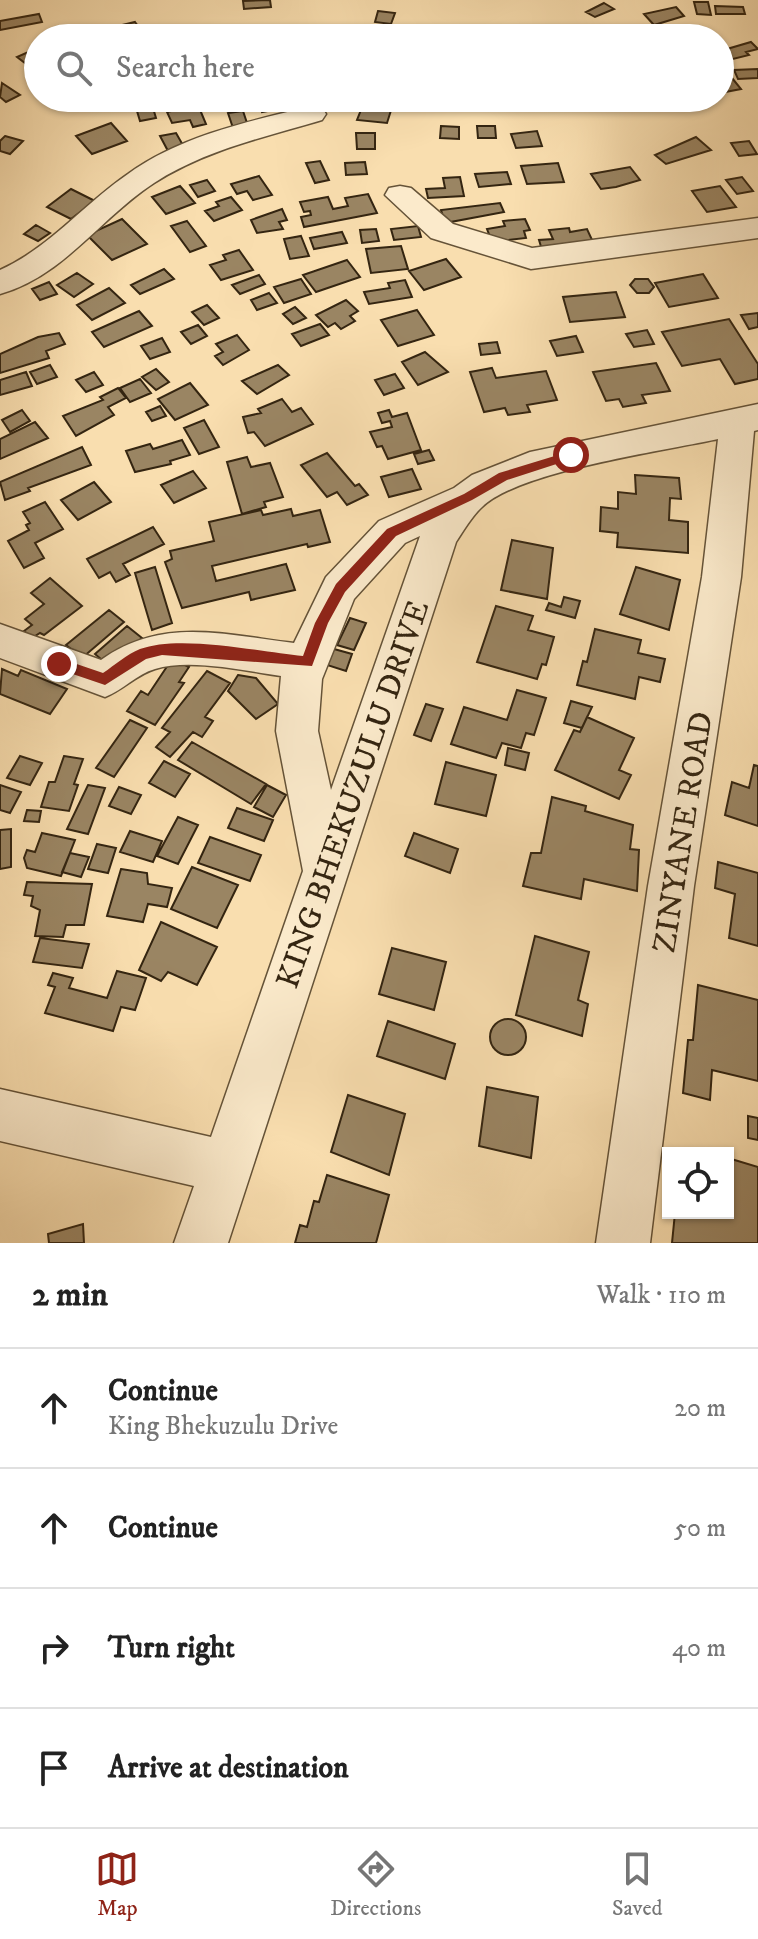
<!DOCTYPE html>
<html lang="en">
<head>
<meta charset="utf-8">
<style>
	:root { --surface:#fff; --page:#f2f2f2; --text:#222; --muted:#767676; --line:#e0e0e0; --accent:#8f2418 }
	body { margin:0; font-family:"IM FELL DW Pica",serif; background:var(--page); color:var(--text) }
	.controls { position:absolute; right:24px; bottom:24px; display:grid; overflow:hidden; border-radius:0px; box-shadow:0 2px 6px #0004 }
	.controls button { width:72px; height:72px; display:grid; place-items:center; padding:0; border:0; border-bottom:2px solid var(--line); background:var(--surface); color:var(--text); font:40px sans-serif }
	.stop { position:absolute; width:24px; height:24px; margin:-18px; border:6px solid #8f2418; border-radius:50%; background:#fff }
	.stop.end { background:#8f2418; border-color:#fff; box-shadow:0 2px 8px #0008 }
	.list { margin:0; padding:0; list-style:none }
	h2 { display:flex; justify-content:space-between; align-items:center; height:104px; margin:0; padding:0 32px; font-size:34px }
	h2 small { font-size:26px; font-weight:400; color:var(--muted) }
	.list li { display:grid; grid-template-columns:52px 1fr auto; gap:24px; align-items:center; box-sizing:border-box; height:120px; padding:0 32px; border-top:2px solid var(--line) }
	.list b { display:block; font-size:30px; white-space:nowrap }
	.list p { margin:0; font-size:26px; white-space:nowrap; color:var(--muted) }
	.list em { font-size:26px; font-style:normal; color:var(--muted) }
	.icon { flex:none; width:44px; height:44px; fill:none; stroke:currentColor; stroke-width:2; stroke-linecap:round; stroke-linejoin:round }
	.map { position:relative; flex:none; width:758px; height:1243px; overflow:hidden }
	.search { position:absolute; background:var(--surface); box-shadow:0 2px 6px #0004; left:24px; right:24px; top:24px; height:88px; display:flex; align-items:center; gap:20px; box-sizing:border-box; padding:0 28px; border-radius:44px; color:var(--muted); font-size:30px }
	.sheet { height:584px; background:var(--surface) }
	nav { display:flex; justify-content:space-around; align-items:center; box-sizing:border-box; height:112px; border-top:2px solid var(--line); background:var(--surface); font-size:22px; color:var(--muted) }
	nav a { display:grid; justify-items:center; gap:4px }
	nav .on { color:var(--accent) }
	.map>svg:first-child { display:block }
	.building { fill:#9a8563; stroke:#342511; stroke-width:2 }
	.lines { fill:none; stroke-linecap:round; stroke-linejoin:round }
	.minor-casing { stroke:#655338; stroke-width:3 }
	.minor { fill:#fbeacb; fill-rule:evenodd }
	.route { fill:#8f2418 }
	.labels { text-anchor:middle; stroke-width:7; stroke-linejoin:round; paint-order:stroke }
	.street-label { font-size:32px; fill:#342511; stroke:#fbeacb }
</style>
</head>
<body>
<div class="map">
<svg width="758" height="1243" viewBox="0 0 758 1243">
	<rect width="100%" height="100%" fill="#f9deaf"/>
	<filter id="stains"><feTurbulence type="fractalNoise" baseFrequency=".0025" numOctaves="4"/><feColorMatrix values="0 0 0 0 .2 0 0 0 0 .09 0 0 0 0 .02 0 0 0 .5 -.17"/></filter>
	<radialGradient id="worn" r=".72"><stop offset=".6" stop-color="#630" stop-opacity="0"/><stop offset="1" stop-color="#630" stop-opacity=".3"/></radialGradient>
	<!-- building -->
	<path class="building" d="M270 0 271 7 244 9 243 1Z
		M694 2H708L711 15 697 14Z
		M604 3 614 9 595 17 586 12Z
		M715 6 743 7 745 14H716Z
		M676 7 684 16 654 25 644 14Z
		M378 11 395 13 391 24 375 22Z
		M39 14 42 22 0 30V21Z
		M135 22 144 34 128 38H83L81 35Z
		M575 27 586 34 578 38 553 37Z
		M172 28 173 34 182 33 184 38H157L155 30Z
		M751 42 758 49 746 52 749 55 729 60 720 51Z
		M35 49 38 58 25 63 17 57Z
		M758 69V78L738 79 734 70Z
		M728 73 741 89 720 93V74Z
		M2 83 20 95 6 102 0 97Z
		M500 98 501 101 492 100V110L458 109V99Z
		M285 99 289 107 262 112 259 103Z
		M418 99 445 101 444 109 416 108Z
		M378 102 393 104 387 123 357 120 361 110 375 111Z
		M198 105 206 124 193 127 190 120 172 123 167 112Z
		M153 108 156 118 140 121 137 111Z
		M243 111 249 129 234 131 228 113Z
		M111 123 127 141 92 154 76 136Z
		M441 126 459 127V139L440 138Z
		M477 126H495L496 138H478Z
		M537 131 542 146 516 148 511 134Z
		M176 133 184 147 168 151 160 136Z
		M356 133H375V149H357Z
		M5 136 23 141 10 154 0 151V141Z
		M696 137 711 150 666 164 655 155Z
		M749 141 757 154 739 156 731 143Z
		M320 161 329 180 315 183 306 163Z
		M365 162 367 174 346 175 345 163Z
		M558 163 564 182 527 184 521 166Z
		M630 167 640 180 616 187 601 189 591 174Z
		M507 172 511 184 479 187 475 174Z
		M259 176 272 195 253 200 247 191 237 194 231 184Z
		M460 177 464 196 428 198 426 189 445 188 443 178Z
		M742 177 753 191 737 194 726 180Z
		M207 180 215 191 198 197 190 185Z
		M180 186 195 203 166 214 152 197Z
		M720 186 736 207 707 212 692 191Z
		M71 189 95 201 71 219 47 207Z
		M368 194 377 213 304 227 301 217 311 215 310 211 304 212 300 202 328 197 333 209 348 206 345 198Z
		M231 197 242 210 214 221 205 211 219 206 216 202Z
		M500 203 504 212 445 223 441 210Z
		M282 209 287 220 279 222 283 229 257 233 251 220Z
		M122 219 147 244 112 260 87 235Z
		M525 219 530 230 524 231 526 238 492 242 487 229 505 226 503 221Z
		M187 221 206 246 190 252 171 226Z
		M36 225 50 233 38 241 24 234Z
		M418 226 421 237 394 240 391 229Z
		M569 228 570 232 587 229 593 242 542 250 539 240 553 239 549 230Z
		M376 229 379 241 362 243 360 230Z
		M342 232 347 243 314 249 310 238Z
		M301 236 309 256 290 259 284 239Z
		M401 246 408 269 371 273 366 249Z
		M239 250 253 270 221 280 210 265 226 260 223 255Z
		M446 259 461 277 424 290 409 271Z
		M347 260 360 277 316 292 303 275Z
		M164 269 174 279 140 294 131 285Z
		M77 273 93 284 74 297 57 285Z
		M703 274 718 298 669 307 655 283Z
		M259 275 265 284 240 294 232 285Z
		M301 279 311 294 284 303 274 287Z
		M635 279H648L654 287 649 293H637L630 285Z
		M405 280 412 297 369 304 364 292 390 288 388 283Z
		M49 282 57 294 40 300 32 289Z
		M109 288 125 303 92 320 77 305Z
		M616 292 625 317 570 322 563 297Z
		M269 293 277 303 257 310 251 300Z
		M346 300 358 311 350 316 355 321 341 329 335 323 328 327 316 315Z
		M207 305 219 318 204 325 192 312Z
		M295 307 306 318 293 324 283 314Z
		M417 310 434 335 398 346 381 320Z
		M139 311 152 326 104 347 92 332Z
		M758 313V327L749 329 741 315Z
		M729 319 758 364V379L735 384 720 359 682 366 662 332Z
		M320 324 329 335 301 346 292 334Z
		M198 325 207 336 191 344 181 332Z
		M647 330 654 344 634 347 626 334Z
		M59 333 65 344 46 351 49 358 0 373V354L38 337Z
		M237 335 249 350 223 365 215 356 223 352 216 344Z
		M576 336 583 352 557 356 550 341Z
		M162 338 170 352 150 359 141 346Z
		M497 342 500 353 481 355 479 344Z
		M425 352 448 372 418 385 402 362Z
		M656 363 670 391 642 395 646 403 623 407 619 399 606 401 593 372Z
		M50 365 57 377 37 384 30 372Z
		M278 365 289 375 257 394 242 381Z
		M492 368 496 378 546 371 557 400 527 405 530 412 508 415 505 408 484 412 470 372Z
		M156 369 169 382 156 390 142 377Z
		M26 372 32 386 0 395V380Z
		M94 372 103 385 86 392 76 380Z
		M395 374 404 388 384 395 375 380Z
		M140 379 151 393 130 402 120 388Z
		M190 383 208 405 175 420 158 399Z
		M118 388 126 398 108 407 114 415 76 436 63 416 103 400 100 397Z
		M282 399 292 412 301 408 313 424 265 446 254 432 248 433 243 417 261 413 258 409Z
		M160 406 166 416 152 421 146 412Z
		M22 410 30 421 10 432 2 420Z
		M389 410 392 417 407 413 421 450 388 459 382 446 377 447 370 432 392 427 390 421 382 423 378 413Z
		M204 420 219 447 199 454 184 428Z
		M35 422 48 438 0 459V439Z
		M182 440 190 455 170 461 171 464 135 472 126 451 150 444 153 449Z
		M82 447 91 465 28 488 30 491 5 500 0 482Z
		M429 450 434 460 418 464 414 454Z
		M327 453 355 486 359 484 368 495 347 505 337 492 327 497 301 465Z
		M247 457 251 467 270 463 283 497 264 502 266 507 242 514 227 462Z
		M412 469 421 489 389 497 381 477Z
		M193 471 206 488 174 503 161 485Z
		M635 475 679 478 681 499 670 498 669 520 688 522V553L617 547 618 533 600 531 601 507 618 509V492L636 494Z
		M94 482 111 502 78 520 61 500Z
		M45 502 63 529 35 543 44 558 24 568 8 541 29 530 26 525 30 523 23 512Z
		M291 509 293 516 320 510 330 542 308 547 307 544 212 566 216 581 286 564 295 590 251 600 249 592 182 608 165 562 172 559 170 551 214 541 209 522 261 510 263 515Z
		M153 527 164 544 123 564 130 575 116 582 110 572 99 578 87 559Z
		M512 540 553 548 547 599 501 590Z
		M155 567 172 623 152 630 135 573Z
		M636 567 680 580 669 630 620 614Z
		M50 578 82 606 44 635 40 633 32 638 24 631 32 625 25 619 44 604 31 593Z
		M564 597 580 601 575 618 546 610 549 603 561 607Z
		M496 606 533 616 528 630 554 637 546 665 542 664 537 679 477 662Z
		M109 610 124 622 82 658 66 645Z
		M350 618 366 623 354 650 337 645Z
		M127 626 142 638 109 666 95 654Z
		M595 629 641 640 638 653 665 659 660 682 639 677 635 699 577 685 583 661 587 662Z
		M334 649 352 654 346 671 327 665Z
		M172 659 189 667 179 682 184 683 155 725 127 711 141 691 148 695Z
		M2 669 18 676 21 670 67 689 50 714 0 694Z
		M207 671 230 683 205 717 213 721 202 737 193 732 170 757 156 747 170 732 162 728Z
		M238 675 256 678 278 704 256 719 228 691Z
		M517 690 546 698 534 735 526 733 521 748 502 743 496 758 451 744 464 707 507 720Z
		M571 701 592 707 582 728 564 723Z
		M426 704 443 709 431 741 414 735Z
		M587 717 634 738 619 770 631 775 619 799 555 770 574 730 580 732Z
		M130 720 147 728 114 777 96 768Z
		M192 742 266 784 251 804 178 760Z
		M508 748 529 753 525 770 505 765Z
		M20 756 42 763 30 785 7 778Z
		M64 756 83 759 74 784 78 785 69 811 41 807 49 782H55Z
		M164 761 190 774 175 797 149 783Z
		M446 762 496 775 486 816 435 804Z
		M754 765 758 766V826L725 815 732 782 749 788Z
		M0 785 21 792 10 813 0 810Z
		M88 785 105 788 88 834 67 829Z
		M267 785 286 795 273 817 254 807Z
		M119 787 141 795 131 814 109 806Z
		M552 797 586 806 585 811 633 825 630 849 639 850 637 891 584 879 581 899 523 886 531 853H541Z
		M237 808 273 820 264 841 228 828Z
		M27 810 41 811 39 822 24 821Z
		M178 817 198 825 178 864 157 856Z
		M11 829V867L0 869V830Z
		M130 831 162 841 153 862 120 852Z
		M42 833 75 840 61 876 27 868 24 858 27 850 35 852Z
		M414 833 458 849 450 873 405 856Z
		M210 837 261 855 250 881 198 863Z
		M97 844 116 848 108 873 88 869Z
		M70 853 89 857 81 877 62 872Z
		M718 862 758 873V946L729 938 735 894 715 888Z
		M192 867 238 885 217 928 171 909Z
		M121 869 147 873 148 884 172 888 167 907 148 904 143 922 107 916Z
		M27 882 92 884 84 925H66L63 937 35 936 40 910 31 906 33 896 24 895Z
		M161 922 217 947 197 985 168 972 161 981 139 970Z
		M535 936 589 952 578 1000 588 1004 582 1036 516 1015Z
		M40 938 89 944 82 968 33 962Z
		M392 948 446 962 434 1010 379 994Z
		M117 971 146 978 135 1010 121 1007 113 1031 45 1013 55 987 48 985 53 973 73 978 69 988 107 998Z
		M698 985 758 1000V1081L712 1070 710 1100 683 1093 688 1040H693Z
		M490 1037a18 18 0 1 1 36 0a18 18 0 1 1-36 0Z
		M388 1021 455 1044 445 1079 377 1056Z
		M487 1087 538 1097 531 1158 479 1146Z
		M348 1095 405 1114 389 1175 331 1152Z
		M748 1116 758 1118V1140L748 1138Z
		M728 1158 758 1167V1243H672L675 1213H728Z
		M327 1175 389 1195 376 1243H295L300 1225 307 1227 314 1201 319 1202Z
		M83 1224 84 1243H49L48 1234Z"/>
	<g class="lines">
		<!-- minor casing -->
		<g class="minor-casing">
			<path id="minor" d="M312 106 322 108 326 114 322 120C265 137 205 150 154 183 101 217 64 276 0 294V270C49 248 84 204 128 174 180 136 250 121 312 106Z
				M400 186 411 188 453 224 532 248 758 218V238L531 269 431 238 385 195 389 188Z
				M758 404V430L754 431 741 577 694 886 650 1243H596L648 886 702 577 718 439C663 451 519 471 482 507 472 516 464 530 456 542L228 1243H174L194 1186 0 1141V1089L211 1137 303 871 276 731 281 676C245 671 190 658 155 669 137 674 123 690 105 697L0 658V624L101 660C162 616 225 635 294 643L326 577 379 521 454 488 472 475 530 452ZM420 536 331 790 318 731 322 679 354 599 405 543Z"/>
		</g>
		<!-- minor -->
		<use href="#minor" class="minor"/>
	</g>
	<!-- route -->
	<path class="route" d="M571 451 575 452V458L507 480 472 500 396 536 345 592 328 623 312 666 162 655 146 659 105 685 55 668 53 664 59 658 103 673C115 665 127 654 140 649 180 634 260 652 303 656L315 623 336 584 387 529 464 494 499 473Z"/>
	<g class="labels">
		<!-- street labels -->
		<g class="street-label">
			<text transform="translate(352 794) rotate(-71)" y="11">KING BHEKUZULU DRIVE</text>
			<text transform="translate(682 832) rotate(-81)" y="11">ZINYANE ROAD</text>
		</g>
	</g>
	<rect width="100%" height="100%" filter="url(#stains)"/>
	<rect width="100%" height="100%" fill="url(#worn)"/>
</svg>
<div class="controls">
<button><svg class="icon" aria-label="locate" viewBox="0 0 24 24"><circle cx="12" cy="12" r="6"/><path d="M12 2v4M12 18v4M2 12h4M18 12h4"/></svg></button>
</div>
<div class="stop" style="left:571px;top:455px"></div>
<div class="stop end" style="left:59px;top:664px"></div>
<div class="search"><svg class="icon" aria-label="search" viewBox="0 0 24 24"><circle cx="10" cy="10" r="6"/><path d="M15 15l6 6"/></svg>Search here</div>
</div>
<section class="sheet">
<h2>2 min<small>Walk · 110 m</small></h2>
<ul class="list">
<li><svg class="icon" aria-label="ahead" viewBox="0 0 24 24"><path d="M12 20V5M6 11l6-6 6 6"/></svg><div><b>Continue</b><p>King Bhekuzulu Drive</p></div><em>20 m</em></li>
<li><svg class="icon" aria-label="ahead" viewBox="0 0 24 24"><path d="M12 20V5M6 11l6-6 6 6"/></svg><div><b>Continue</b></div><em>50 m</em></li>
<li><svg class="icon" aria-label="right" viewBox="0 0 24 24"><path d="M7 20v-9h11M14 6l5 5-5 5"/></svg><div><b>Turn right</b></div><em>40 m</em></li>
<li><svg class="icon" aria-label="arrive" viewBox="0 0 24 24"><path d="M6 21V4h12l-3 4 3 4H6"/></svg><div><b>Arrive at destination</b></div></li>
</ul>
</section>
<nav>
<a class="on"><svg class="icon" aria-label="map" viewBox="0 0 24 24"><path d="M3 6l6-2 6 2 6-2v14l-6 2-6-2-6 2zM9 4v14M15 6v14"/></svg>Map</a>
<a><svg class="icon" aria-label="directions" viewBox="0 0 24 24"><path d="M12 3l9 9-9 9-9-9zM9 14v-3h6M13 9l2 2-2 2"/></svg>Directions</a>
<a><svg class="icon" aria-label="saved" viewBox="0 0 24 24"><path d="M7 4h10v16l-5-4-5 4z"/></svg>Saved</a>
</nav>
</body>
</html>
